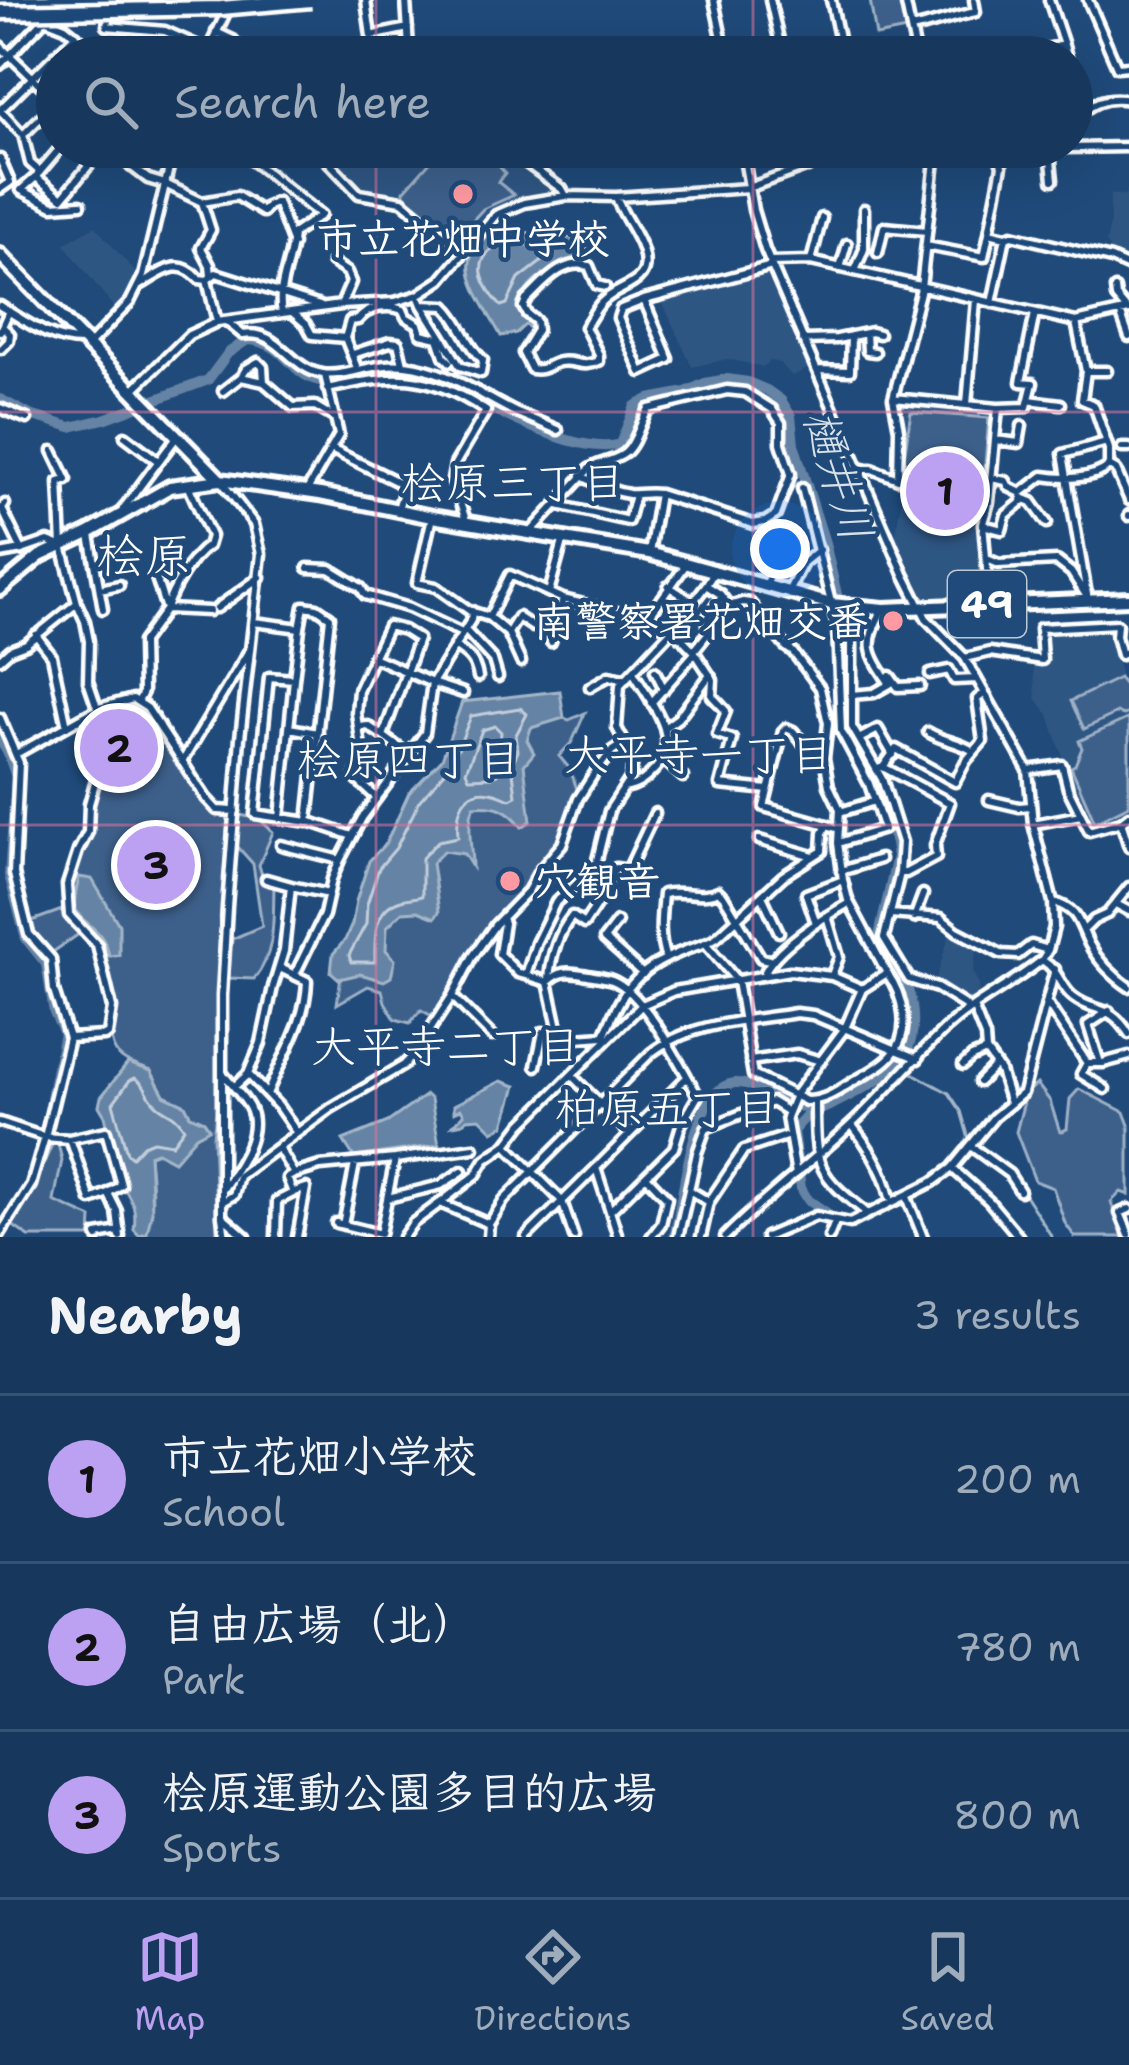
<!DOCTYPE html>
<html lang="en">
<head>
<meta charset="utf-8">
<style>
	:root { --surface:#17385c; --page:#244365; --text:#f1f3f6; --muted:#9eacbb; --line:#365272; --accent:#bca0f2 }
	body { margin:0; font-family:"Shantell Sans","Klee One",sans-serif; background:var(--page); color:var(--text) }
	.you { position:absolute; left:780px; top:549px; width:42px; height:42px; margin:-30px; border:9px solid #fff; border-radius:50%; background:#1a73e8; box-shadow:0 0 0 18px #1a73e833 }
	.badge { display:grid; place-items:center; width:78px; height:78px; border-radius:50%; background:var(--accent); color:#111; font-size:39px; font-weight:700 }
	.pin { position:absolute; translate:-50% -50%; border:6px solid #fff; box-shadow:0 3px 12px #0006 }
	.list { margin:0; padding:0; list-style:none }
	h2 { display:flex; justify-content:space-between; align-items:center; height:156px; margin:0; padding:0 48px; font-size:51px }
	h2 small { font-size:39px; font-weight:400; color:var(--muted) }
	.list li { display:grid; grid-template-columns:78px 1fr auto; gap:36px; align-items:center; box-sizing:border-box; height:168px; padding:0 48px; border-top:3px solid var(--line) }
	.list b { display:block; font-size:45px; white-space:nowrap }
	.list p { margin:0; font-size:39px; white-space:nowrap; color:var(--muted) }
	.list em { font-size:39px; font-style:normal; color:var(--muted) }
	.icon { flex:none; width:66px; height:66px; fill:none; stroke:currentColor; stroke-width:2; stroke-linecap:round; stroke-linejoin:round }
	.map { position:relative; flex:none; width:1129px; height:1237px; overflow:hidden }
	.search { position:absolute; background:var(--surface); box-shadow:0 12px 48px #0002; left:36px; right:36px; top:36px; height:132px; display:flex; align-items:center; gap:30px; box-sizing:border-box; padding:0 42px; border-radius:66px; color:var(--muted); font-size:45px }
	.sheet { height:660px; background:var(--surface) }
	nav { display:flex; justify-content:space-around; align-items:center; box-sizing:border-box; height:168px; border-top:3px solid var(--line); background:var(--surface); font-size:33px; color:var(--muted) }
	nav a { display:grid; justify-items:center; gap:6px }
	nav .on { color:var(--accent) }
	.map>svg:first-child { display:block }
	.built { fill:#2e5683 }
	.green { fill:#3c618b; stroke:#9eb0c5; stroke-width:3 }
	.water { fill:#6583a4; stroke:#a3b5c8; stroke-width:3 }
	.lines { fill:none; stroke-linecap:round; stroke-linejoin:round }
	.shore { stroke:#c1cddb; stroke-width:3 }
	.stream { stroke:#a3b5c8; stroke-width:3 }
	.river { stroke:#6583a4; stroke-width:10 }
	.minor-casing { stroke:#fff; stroke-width:15 }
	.major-casing { stroke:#fff; stroke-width:20 }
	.highway-casing { stroke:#fff; stroke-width:21 }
	.minor { stroke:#1f4a7a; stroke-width:6 }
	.major { stroke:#1f4a7a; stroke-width:10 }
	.highway { stroke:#1f4a7a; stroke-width:12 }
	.highway-bridge-casing { stroke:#fff; stroke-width:21; stroke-linecap:butt }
	.highway-bridge { stroke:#1f4a7a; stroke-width:12 }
	.grid { fill:none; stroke:#da749d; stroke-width:3; stroke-opacity:0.55 }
	.poi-dot { fill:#ff9aa2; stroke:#1f4a7a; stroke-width:4.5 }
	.labels { text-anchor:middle; stroke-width:9; stroke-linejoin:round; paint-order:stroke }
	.shield { fill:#1f4a7a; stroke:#bcc9d7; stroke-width:3 }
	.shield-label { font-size:39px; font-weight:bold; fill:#fff }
	.poi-label { font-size:42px; font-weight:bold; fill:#fff; stroke:#1f4a7a }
	.water-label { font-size:45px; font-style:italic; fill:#d8e0e8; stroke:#1f4a7a }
	.neighbourhood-label { font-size:45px; fill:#fff; stroke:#1f4a7a }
	.quarter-label { font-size:48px; fill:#fff; stroke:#1f4a7a }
</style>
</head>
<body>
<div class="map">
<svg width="1129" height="1237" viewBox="0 0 1129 1237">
	<rect width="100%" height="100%" fill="#1f4a7a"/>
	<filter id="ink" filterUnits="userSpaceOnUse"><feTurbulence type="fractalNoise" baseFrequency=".00833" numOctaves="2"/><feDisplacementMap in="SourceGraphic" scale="24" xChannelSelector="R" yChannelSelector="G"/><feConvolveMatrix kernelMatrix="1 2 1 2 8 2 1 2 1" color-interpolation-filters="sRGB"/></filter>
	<g filter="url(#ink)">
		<!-- built -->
		<path class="built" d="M332 147H497L554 189V192L523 197 486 214 461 240 457 242 402 196 361 191 325 155Z
			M1129 185V265L1113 258 1106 242 1110 225V195H1125Z
			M95 226 136 273 132 289 115 309 64 244Z
			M770 268 776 282 778 298 805 361 808 360 812 367 792 376 780 363 770 361 763 367 727 359 692 367 661 299Z
			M896 401 996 409 987 502 979 522 986 599 929 601 920 598 895 539 904 481 900 479Z
			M1114 628 1112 638 1121 677 1129 686V810L1119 817 1092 825 1074 790 1049 715 1036 698 1033 663 1045 662 1043 630Z
			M950 933 977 945 973 973 979 985 977 999 968 1005 934 985Z"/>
		<!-- green -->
		<path class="green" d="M870 0H905L911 29 876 36Z
			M443 147C472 147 486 150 505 173L498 182 514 195 483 209 456 238 404 195V191Z
			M911 412 989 418 982 499 957 496V475L902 470Z
			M1119 678 1129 690V713L1124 715 1117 713 1084 729 1071 701Z
			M133 699 147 708 217 810 235 811 222 1072 213 1136 217 1237H142C157 1214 151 1183 149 1155L157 1152 174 1160 196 1136 209 1128 204 1121 190 1115 185 1105 164 1095 151 1071C116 1059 109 1055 111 1018 112 1004 102 954 95 943 89 933 77 924 69 915L67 885 88 832 89 804 100 765 99 708Z
			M585 713 572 742 559 756 570 769 578 792 561 843 471 955 432 1016 421 1010 410 1023 395 1019 385 1002 382 990 368 986 337 1004 341 976 383 946 385 923 463 818 473 800 522 774 524 740 529 723 556 715 569 720Z
			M1129 718V805L1095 822 1071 767 1075 765 1082 748 1079 741Z
			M240 815 259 819 273 832 259 865 263 879 274 886C273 918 276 954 254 979L229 978 232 939 262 926 253 864 237 846Z
			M62 910 66 921 79 934 50 954 33 935 29 922Z
			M1037 1084 1050 1101 1060 1132 1067 1129 1070 1099 1079 1089 1124 1112 1129 1125V1195L1121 1192 1111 1202 1125 1237H1075L1065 1223 1053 1188 1035 1181 1016 1132 1026 1094Z
			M54 1140H57L62 1160 54 1201 92 1218 91 1237H29L12 1225 35 1184Z"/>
		<!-- water -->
		<path class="water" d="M509 228C542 231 534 247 571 237L576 245 589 250 586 255C557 264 496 292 535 325L532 329 525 325 516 333 501 336C478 293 440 250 509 228Z
			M560 691 564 718 531 728 527 740 534 753 524 765 531 821 522 827C509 809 496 804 474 806 466 824 472 846 472 867L464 854 444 851 432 863 439 912 435 918 418 911 402 912 387 927 386 950 395 960 391 977 384 981 360 974 339 979 331 972 333 954 345 940 352 924 356 901 369 861 386 843 409 793 442 759 462 702Z
			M79 877 92 879 119 925V955L109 956C103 925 80 925 75 907 73 898 78 885 79 877Z
			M128 1063 151 1071 164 1095 185 1105 190 1115 204 1121 209 1129 196 1136 174 1161 157 1152 149 1155 152 1211 147 1233 139 1235 134 1230C137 1207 132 1202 122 1184 114 1166 110 1135 105 1116L99 1106 101 1097Z
			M501 1081 516 1086 504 1125 493 1131 480 1118 467 1119 463 1123 453 1125 464 1114 461 1109 454 1112V1105Z
			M426 1095 431 1099 439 1145 354 1157 343 1140 388 1122Z"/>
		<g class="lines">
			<!-- shore -->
			<path class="shore" d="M510 241C521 241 541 249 545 259L519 279 507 304 501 306C478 280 469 254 510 241Z
				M520 708 527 714 516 735 518 751 512 764 516 796 510 799C471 779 455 800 458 837L438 841 422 858V896C415 898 408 898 401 900 372 909 375 939 375 962H351L349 955 366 924 367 904 379 868 396 848 420 800 452 764 471 716Z
				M495 726 501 732 497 774 492 777 469 778 466 771 482 730Z
				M135 1078C147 1085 145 1092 154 1102 165 1114 173 1110 184 1128L172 1144 153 1141 143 1145 132 1157 127 1153 113 1103 130 1080Z"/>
			<!-- stream -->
			<path class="stream" d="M898 1065 949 1093 961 1111 969 1139 1007 1167 1052 1237
				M38 1173 48 1147 47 1142
				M825 1237 827 1213"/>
			<!-- river -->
			<path class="river" d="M0 399 30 415 71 427 104 419 208 380 228 353 247 340C286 342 287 371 316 380 329 385 346 376 360 374 387 369 416 372 442 381 468 389 490 409 515 420 541 432 593 453 620 444L635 406 649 399 686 392 705 383 727 379 748 382 767 390 781 400 791 416 794 444 825 543 845 629 844 702 847 729 874 775 892 827 897 856 878 940C888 955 902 973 908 990 916 1013 916 1044 899 1064 886 1078 834 1105 815 1112 794 1107 753 1081 735 1083 690 1087 683 1204 674 1237
				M0 741 7 751 16 777 9 875 26 939 46 964 54 1013 64 1033 51 1098
				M810 1112 793 1131 801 1188 808 1200 827 1213"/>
			<!-- minor casing -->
			<g class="minor-casing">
				<path id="minor" d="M366 0 371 36 408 28
					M406 0 409 49 412 57
					M714 0 726 57
					M770 0 783 57
					M831 0 843 57
					M905 0 911 29
					M1049 0 1064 45
					M1088 0 1117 67 1129 66
					M109 11 107 26 165 31 208 50
					M216 32 233 40 247 57
					M0 46 57 101
					M205 57 232 0
					M917 57 911 29C934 25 954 16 976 12L974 0
					M1009 57 1064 45 1067 57
					M0 65 45 19 65 27 85 43 115 57
					M1072 71 1084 109
					M1072 121C1089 104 1105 95 1129 100
					M23 135 0 110 76 35
					M106 147 148 179 165 184 202 202 237 196 263 212 268 206 277 202 293 244
					M231 147C264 166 290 193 321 215L293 234C292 261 276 286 282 313
					M327 147 321 154 359 194 402 201 463 252
					M504 147 562 189 566 196
					M803 147 808 167
					M1043 147 1051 161 1053 180
					M0 159 10 182 0 189
					M131 167 149 147
					M40 172 30 163 23 135 57 101
					M38 174 61 147
					M202 202 211 230 201 248 210 265 211 276
					M81 204 53 206 21 190 36 177 62 198 104 147
					M989 233 1002 166 997 149
					M926 246 984 257 989 233 1006 237 1012 235 1111 259 1129 267
					M878 253 884 227 927 231
					M811 261 822 218
					M332 262 347 272 351 282 341 305
					M770 262 811 261 1076 322
					M840 268 847 244
					M855 271 864 249V209
					M207 280 217 322
					M140 285C163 272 178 256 199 279L207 280 216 273 320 306
					M605 287 597 285 589 266C562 258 543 284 526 300L523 307 527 314 536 321 537 330 523 353 531 369C545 371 547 365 559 362 575 359 581 369 599 361V355L585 327C590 320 595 310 601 303 619 283 655 287 642 249 636 231 622 215 616 197
					M1115 289 1116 297 1127 310
					M418 295 422 305 445 306C463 323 465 343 483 360L481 373 460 366 422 305
					M644 300 669 359 641 372 618 318 621 309 644 300 772 266
					M992 303 1006 237
					M0 306C25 321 52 342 83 341
					M1129 310 1120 312 1129 337
					M292 312 306 324 312 335 345 338 357 368
					M226 321 243 335C279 328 290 370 323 374 344 378 376 361 405 365 448 370 478 394 515 412 529 418 544 424 558 430
					M0 331 9 311
					M866 333 867 351 875 352
					M345 338 350 321 358 320C368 307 388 304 403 310L406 317 418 324 421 334 438 338 444 356 450 362
					M803 340 837 339 871 332 879 334
					M88 346 130 302 143 276 174 147
					M1 349 9 341 10 334 4 328
					M353 354 390 342 398 343 403 364
					M817 370 850 371 851 336
					M1086 371 1082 400 1094 405 1109 449V464
					M1107 371H1086L1076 322 1120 312
					M241 377 246 369 258 362 263 367 264 382
					M327 389C395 374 425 371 486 411L455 464 452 480 467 523
					M132 391 189 335 217 322 341 305 395 302 418 295 441 280 496 215 524 203 566 196 616 197 748 188 836 156 864 151 1129 147
					M223 391 241 377 264 382 293 407 315 406 335 418
					M893 398 998 408 989 502 983 523 990 603
					M1029 400 1061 404
					M967 404 976 300
					M0 408 27 419
					M998 408 1027 407 1033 383 1021 382 1035 313
					M125 436 158 461
					M995 440 1019 443 1022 426
					M1122 448H1129
					M331 449 398 482 404 489 398 509
					M53 451 67 480 59 482 62 546 77 603 85 621 89 641 88 681 102 722 100 765 89 804 88 832 78 851 67 885 69 915 97 945 112 1008 108 1034 104 1036 69 1038
					M857 469H872L898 479 899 429 893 398 921 288 936 151
					M581 476C597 483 612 492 629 494 640 495 648 492 659 494
					M991 478 1006 481 1009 487 1021 493 1043 476C1062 479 1094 480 1109 466L1116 470 1129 500
					M221 481 254 524 261 554 240 738 227 907 222 996V1216L225 1237
					M188 485 211 536 208 546C192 556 171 591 166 609L209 611
					M802 488 837 626 841 731 869 784 884 829 838 843
					M306 492 339 435 325 375
					M1022 498 1032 502 1047 523
					M5 504 2 509 22 550 48 541 61 546
					M558 505 628 521 635 495
					M123 509 176 438
					M1129 515V516
					M432 517 417 583 436 587 470 611 489 617 508 633 521 662
					M983 525 1002 530 1006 515 1023 501 1021 493
					M530 533 589 469C600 462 615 461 625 453 637 443 640 421 649 409L727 390 745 392 772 409 781 423V443L791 474 776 515 765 522 753 524 659 494 649 553
					M90 535 103 609
					M0 554 22 550
					M987 559 999 564 1057 561 1071 572 1087 597
					M308 568 330 569 361 588 365 595 409 608 462 633
					M713 574 706 585 720 594 729 606 743 602 750 603 785 646 793 652 820 688 828 723 824 758 829 786 840 809 838 843 843 880 848 900 887 973 862 989 845 1028 795 1095 786 1117 796 1174
					M668 586 693 602
					M765 586 777 565 786 557 803 563
					M100 589 119 585
					M789 590 803 563 819 550
					M549 592 564 538
					M1088 600 1063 454 1107 442
					M845 606 852 643V727L882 779 902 842 900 873 884 938 909 979 937 988 966 1006 967 1011
					M217 608 260 577
					M489 617 510 575 563 599 646 619 673 629 694 651 713 680 712 696 726 711 717 734 732 739 720 785 768 790
					M647 619 685 566
					M254 622 300 628 304 606 317 608 330 617 308 821 352 836
					M300 628 294 679 269 677 255 814 308 822
					M465 630 493 660 498 677
					M508 633 518 617 533 627
					M36 635 52 656 67 726
					M551 642 563 599
					M454 646C468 655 475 660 478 677
					M694 651 709 632 707 618 721 598
					M373 657 432 683 463 693
					M965 658 990 652 1042 660 1040 628 1117 624 1116 636 1121 655 1129 650
					M0 659 10 650 26 644 77 603
					M655 671 664 689
					M930 674 949 670 954 680 977 679
					M885 677 890 676 898 687 920 686
					M590 687 609 676 624 679
					M851 695 874 693 890 684C869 653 863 645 882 611
					M138 702 143 692 142 642 166 609 156 578
					M651 703 695 653
					M0 718 19 763 14 874 29 934 51 959 54 991 69 1038 45 1137 31 1185 0 1234
					M667 726 678 718 710 675
					M360 727 368 726 383 736
					M289 728 318 733
					M928 732C944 742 957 741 973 751
					M859 739 878 729 893 755
					M16 754 99 708 133 699 147 708 206 798 217 810 235 811
					M824 758 817 759 793 731 786 728 783 731 764 807 827 825
					M663 759 683 777
					M182 762 248 652
					M883 767 896 749 955 782 966 761 983 741 977 699 985 693
					M880 768 883 767 950 803 935 845 936 857 906 873H900
					M1028 770 1062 765 1068 789 1089 831 1121 822 1129 816
					M624 788C638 786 646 779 656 768 683 737 649 700 633 672
					M377 798 355 778 362 754 356 713 358 690 388 626 404 630 418 639 383 736 409 755
					M989 800 1019 807 1031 806
					M840 812 875 801
					M280 818 294 679
					M1121 822 1129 847
					M1033 824 1081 815
					M759 840 813 856
					M281 845 340 860
					M841 871 880 859
					M588 875 602 889 616 868 628 870 655 813
					M266 879 291 886
					M763 898 779 932
					M1053 902C1079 909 1079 924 1089 944 1098 961 1114 977 1129 987
					M1116 904 1129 911
					M890 914 941 918 957 931 1001 954 1018 955 1031 945 1048 950
					M827 916 839 957 832 975
					M502 918 504 923 499 954 518 973 526 975
					M914 918 923 894
					M617 922 604 939 643 974
					M816 923 806 894 843 880
					M1085 929 1094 920 1107 914 1129 887
					M706 944 737 981 753 1075 806 1101C824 1101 837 1092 851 1083 864 1075 882 1067 892 1055 912 1032 903 995 887 973
					M666 959C658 936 661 918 663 894 681 889 701 899 718 891L724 897 761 958 769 960
					M1042 960C1061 972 1059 986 1073 997 1096 1015 1109 1002 1129 1034
					M295 974 324 915 332 879 340 860 362 818 425 733 432 683 471 620 472 611
					M763 976C773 949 824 917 849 903
					M549 979C551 955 557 935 572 916L584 924 603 895 602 889
					M548 982C560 971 567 971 583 974 592 976 603 977 612 980 643 991 681 1066 698 1096L681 1125 674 1148 610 1211 618 1237
					M452 996 492 1036
					M1047 1003 1087 1063H1103L1129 1056
					M973 1007 985 1037 986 1051 1000 1071 1010 1103
					M560 1036 576 1038 604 1036C621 992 635 970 681 952 694 946 705 945 717 937L783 876 822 851 823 833 827 825 839 829
					M750 1061 797 1054 821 1061
					M1087 1063 1081 1074 1105 1089
					M1100 1063 1088 1025 1109 1011
					M963 1065 972 1057 986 1051
					M536 1066 543 1032 560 1036 548 982 526 975 536 943 556 902 595 868 609 811 631 777 633 758 617 728 620 685 673 629 706 585
					M248 1074 279 1107 297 1133
					M572 1076 630 1134
					M979 1082 996 1065
					M234 1087 248 1074 261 1043 273 987 284 951 291 886 329 894
					M267 1094C282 1056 306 1023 307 981L280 968
					M815 1101C815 1168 816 1173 868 1214
					M0 1122 45 1137 69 1139 106 1131 121 1185 108 1193 117 1211 120 1237
					M852 1125C869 1147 883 1169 890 1197
					M70 1139 91 1200 108 1193
					M506 1145 562 1201 574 1237
					M972 1147 1009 1174 1020 1191
					M279 1149 294 1174 320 1166 395 1159 474 1148
					M952 1168 989 1201 1019 1237
					M646 1176 667 1198 661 1224 651 1237
					M223 1189C237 1168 263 1133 249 1107 243 1096 232 1085 224 1075
					M294 1192 306 1188 297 1237
					M907 1197 923 1237
					M388 1198 441 1185 462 1171
					M222 1202 234 1195 239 1176 331 1108 404 1065 415 1053 452 996 473 956 495 925 528 891 539 871 562 844 578 799 596 771 612 751 624 743
					M709 1202 689 1190 697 1153 706 1128 772 1102 788 1112
					M440 1203 476 1175 485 1160 506 1145 522 1124 642 1005 674 991 790 971 832 976 862 989
					M1129 1209 1120 1213 1129 1235
					M610 1211 596 1168 687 1077
					M222 1216 246 1237
					M336 1223 380 1234 395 1159
					M343 1225 355 1164
					M98 1237 97 1235 120 1231
					M276 1237 277 1201 293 1193 287 1178 294 1174
					M403 1237 413 1223 440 1203 489 1224
					M488 1237 489 1224 504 1200 651 1053C690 1022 748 1021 796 1013L813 1015 918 1059
					M526 1237 596 1168
					M678 1237 689 1190
					M701 1237 709 1202 744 1150 789 1135
					M725 1237C765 1197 810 1164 851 1125 883 1095 911 1062 943 1031 972 1003 1010 986 1042 960L1048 950 1054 927 1053 902 1033 824 1028 770 965 658 926 618 904 574 765 250 753 210 742 147
					M766 1237 816 1216 850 1223 933 1182 952 1168 994 1117 1023 1093 1055 969
					M829 1237 835 1222"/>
			</g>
			<!-- major casing -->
			<g class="major-casing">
				<path id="major" d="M0 255 220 480
					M0 589 40 556 89 533 170 487 220 480 320 494 432 517 649 553 831 604 884 609 1129 599"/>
			</g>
			<!-- highway casing -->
			<g class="highway-casing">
				<path id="highway" d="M0 2 110 0"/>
			</g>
			<!-- minor -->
			<use href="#minor" class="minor"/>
			<!-- major -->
			<use href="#major" class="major"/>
			<!-- highway -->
			<use href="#highway" class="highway"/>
			<!-- highway-bridge casing -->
			<g class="highway-bridge-casing">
				<path id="highway-bridge" d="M0 12 221 8 311 0"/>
			</g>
			<!-- highway-bridge -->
			<use href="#highway-bridge" class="highway-bridge"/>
		</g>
	</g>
	<!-- grid -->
	<path class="grid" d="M376 0V57M753 0V57M376 147V1237M753 147V1237M0 412H1129M0 825H1129"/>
	<!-- markers -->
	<g class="poi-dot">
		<circle cx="463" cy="194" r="12"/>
		<circle cx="893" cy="621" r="12"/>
		<circle cx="510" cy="881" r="12"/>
	</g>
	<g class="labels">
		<!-- shield labels -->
		<rect class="shield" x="948" y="571" width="78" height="66" rx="9"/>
		<g class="shield-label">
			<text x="987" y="618">49</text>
		</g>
		<!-- poi labels -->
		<g class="poi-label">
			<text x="463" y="253">市立花畑中学校</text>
			<text x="869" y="636" text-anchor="end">南警察署花畑交番</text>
			<text x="534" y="896" text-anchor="start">穴観音</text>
		</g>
		<!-- water labels -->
		<g class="water-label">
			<text transform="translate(839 475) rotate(73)" y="16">樋井川</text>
		</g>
		<!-- neighbourhood labels -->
		<g class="neighbourhood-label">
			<text x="513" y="498">桧原三丁目</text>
			<text x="699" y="770">大平寺一丁目</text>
			<text x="409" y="775">桧原四丁目</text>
			<text x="446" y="1062">大平寺二丁目</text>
			<text x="667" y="1124">柏原五丁目</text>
		</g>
		<!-- quarter labels -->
		<g class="quarter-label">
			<text x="144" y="572">桧原</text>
		</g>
	</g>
</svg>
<div class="you"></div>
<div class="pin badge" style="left:945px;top:491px">1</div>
<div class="pin badge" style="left:119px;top:748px">2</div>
<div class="pin badge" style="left:156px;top:865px">3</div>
<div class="search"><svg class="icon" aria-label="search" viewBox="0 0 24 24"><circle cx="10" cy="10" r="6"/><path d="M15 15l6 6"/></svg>Search here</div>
</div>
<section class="sheet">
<h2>Nearby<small>3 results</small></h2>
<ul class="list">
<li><span class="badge">1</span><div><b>市立花畑小学校</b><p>School</p></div><em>200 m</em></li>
<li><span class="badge">2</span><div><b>自由広場（北）</b><p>Park</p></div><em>780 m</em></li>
<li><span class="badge">3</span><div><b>桧原運動公園多目的広場</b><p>Sports</p></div><em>800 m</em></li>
</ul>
</section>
<nav>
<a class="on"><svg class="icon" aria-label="map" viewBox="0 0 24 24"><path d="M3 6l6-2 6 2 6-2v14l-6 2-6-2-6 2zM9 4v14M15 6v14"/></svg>Map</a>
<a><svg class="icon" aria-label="directions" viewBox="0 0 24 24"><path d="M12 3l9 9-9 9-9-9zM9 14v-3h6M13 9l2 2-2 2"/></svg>Directions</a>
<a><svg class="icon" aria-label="saved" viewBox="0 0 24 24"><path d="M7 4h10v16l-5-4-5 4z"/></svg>Saved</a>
</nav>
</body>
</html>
